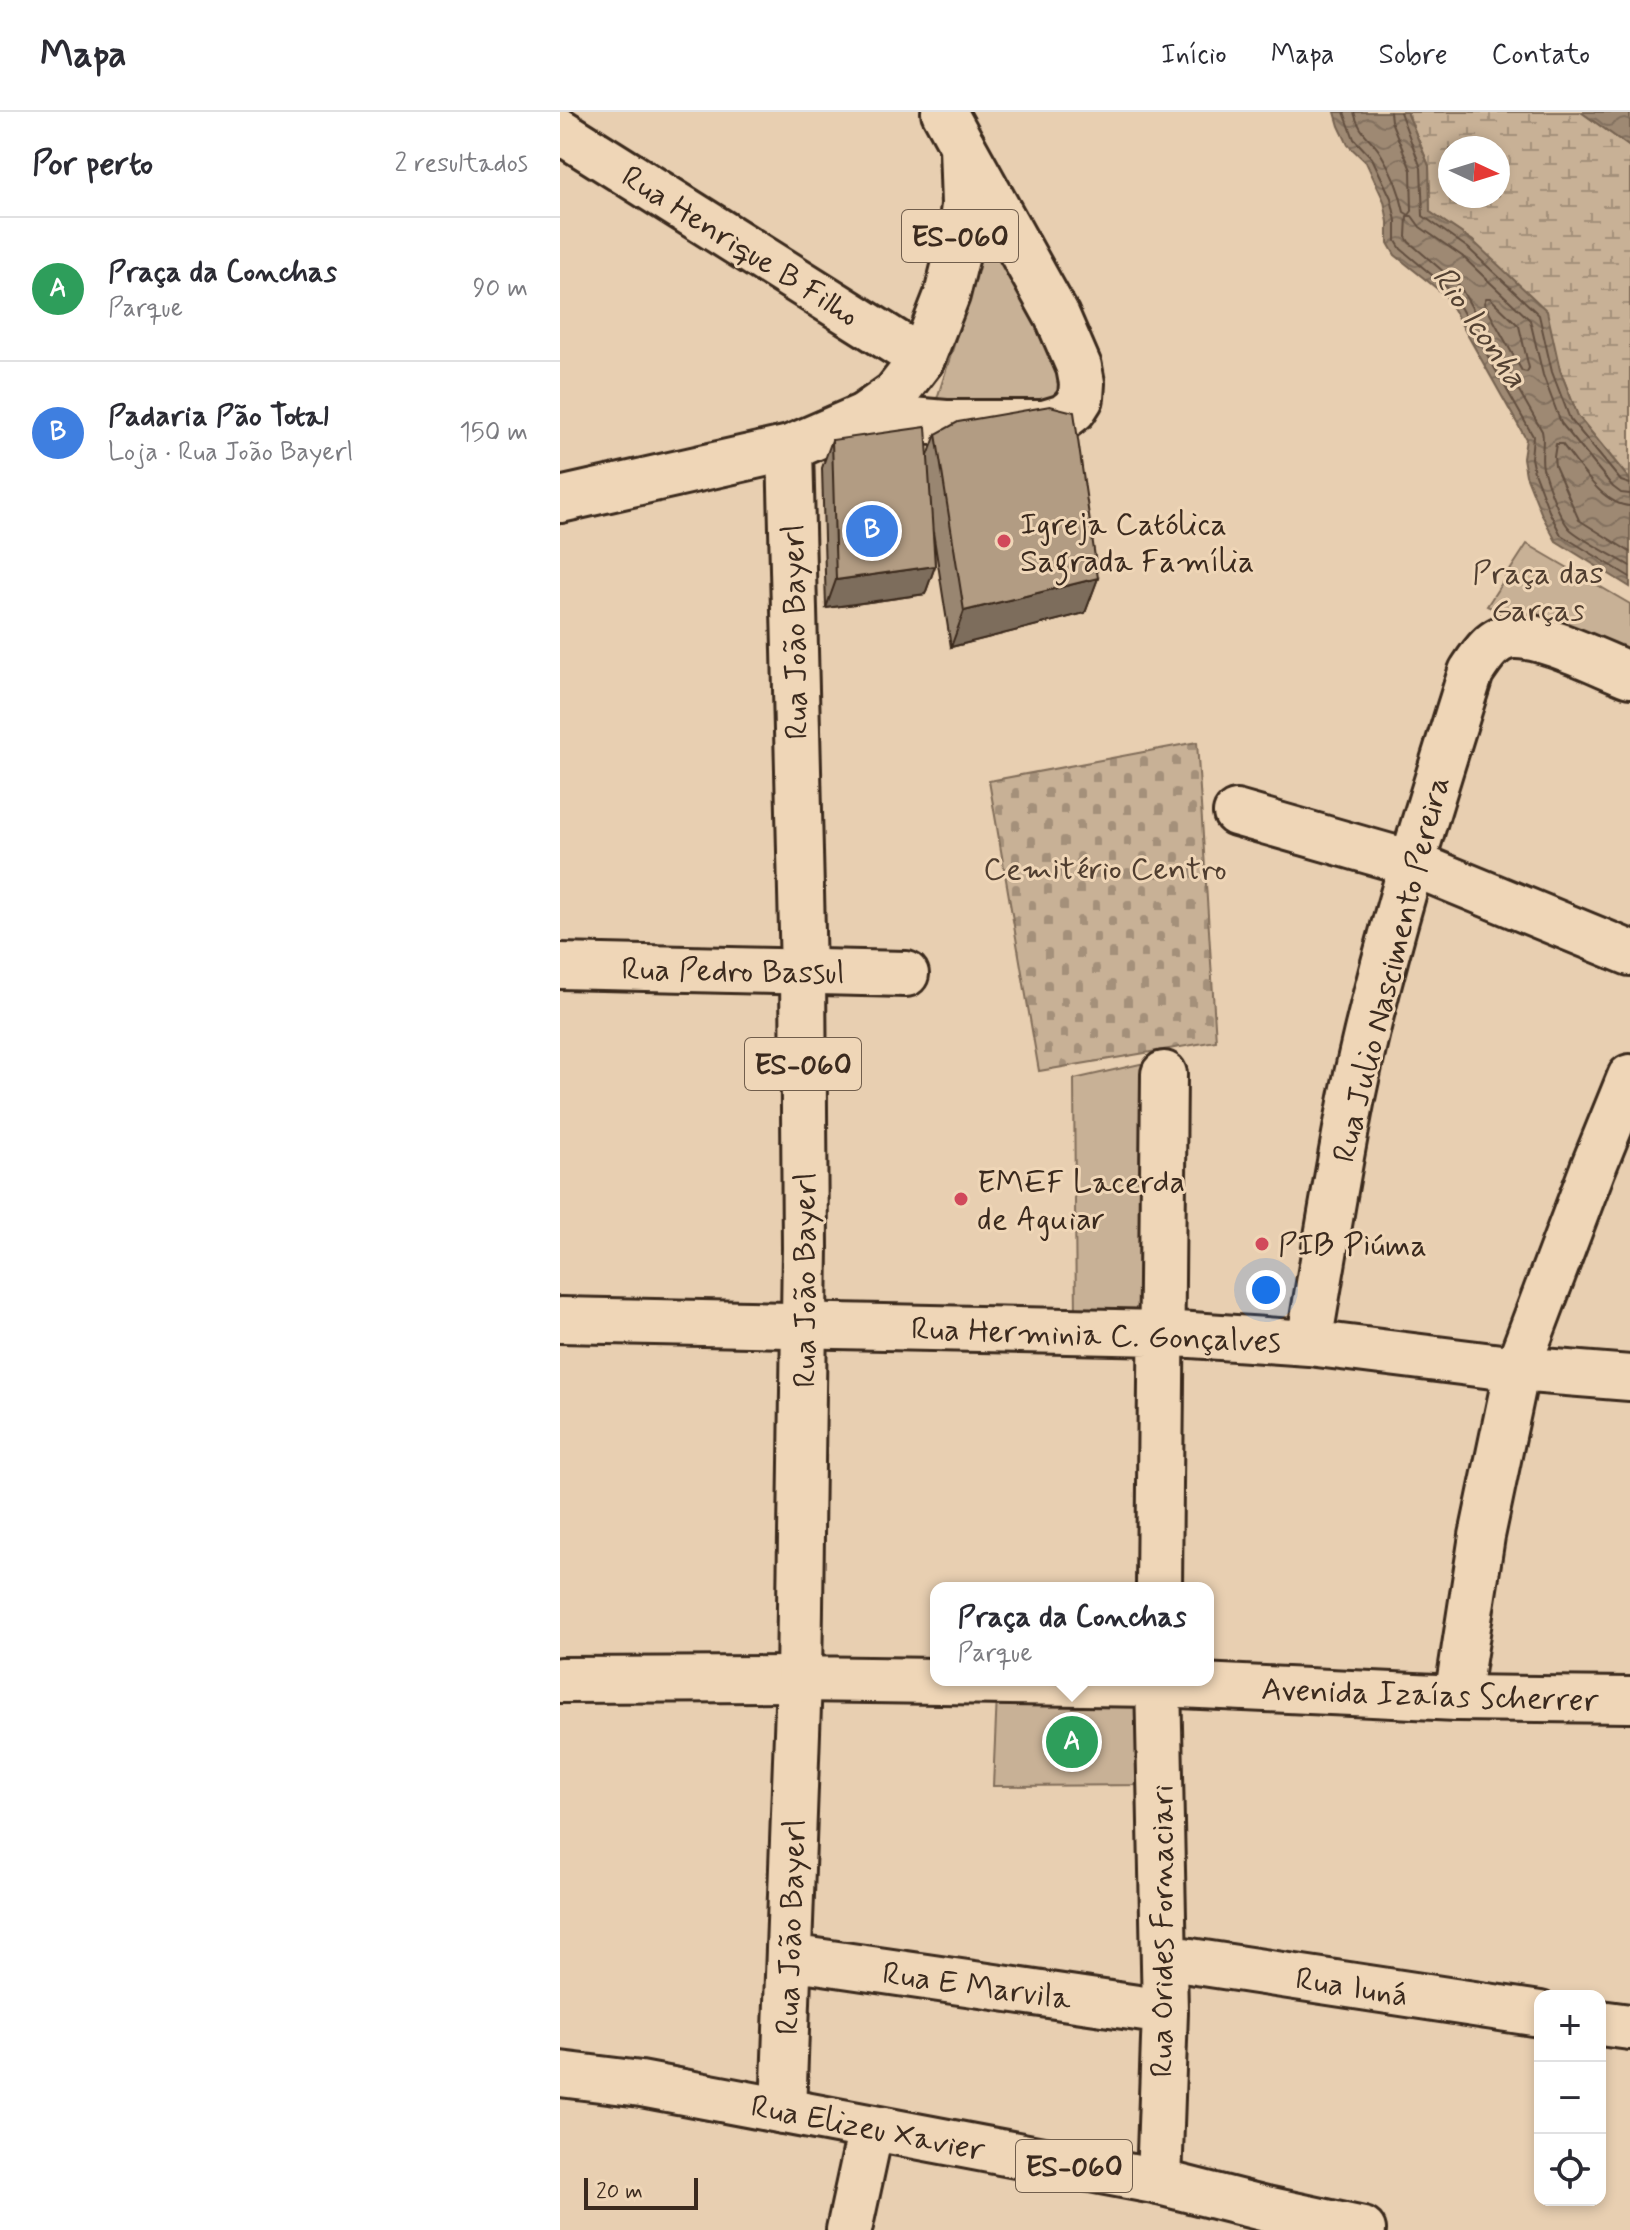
<!DOCTYPE html>
<html lang="pt">
<head>
<meta charset="utf-8">
<style>
	:root { --surface:#fff; --page:#f7f7f7; --text:#2b2b33; --muted:#7c7c81; --line:#e1e1e2; --accent:#db2777 }
	body { margin:0; font-family:Mynerve,sans-serif; background:var(--page); color:var(--text) }
	.controls { position:absolute; right:24px; bottom:24px; display:grid; overflow:hidden; border-radius:16px; box-shadow:0 4px 12px #0003 }
	.controls button { width:72px; height:72px; display:grid; place-items:center; padding:0; border:0; border-bottom:2px solid var(--line); background:var(--surface); color:var(--text); font:40px sans-serif }
	.compass { position:absolute; left:878px; top:24px; width:72px; height:72px; border-radius:50%; background:var(--surface); box-shadow:0 4px 12px #0003; rotate:94deg }
	.scale { position:absolute; left:24px; bottom:20px; width:114px; box-sizing:border-box; padding-left:8px; border:4px solid #3b2a1e; border-top:0; font-size:22px; line-height:28px; white-space:nowrap; color:#3b2a1e; -webkit-text-stroke:6px #efd6b7; paint-order:stroke }
	.you { position:absolute; left:706px; top:1178px; width:28px; height:28px; margin:-20px; border:6px solid #fff; border-radius:50%; background:#1a73e8; box-shadow:0 0 0 12px #1a73e833 }
	.badge { display:grid; place-items:center; width:52px; height:52px; border-radius:50%; background:var(--accent); color:#fff; font-size:26px; font-weight:700 }
	.pin { position:absolute; translate:-50% -50%; border:4px solid #fff; box-shadow:0 2px 8px #0006 }
	.popup { position:absolute; left:370px; top:1470px; width:284px; height:104px; box-sizing:border-box; display:grid; place-content:center; border-radius:16px; background:var(--surface); filter:drop-shadow(0 2px 6px #0005); font-size:26px; white-space:nowrap; color:var(--muted) }
	.popup b { font-size:30px; color:var(--text) }
	.popup::after { content:''; position:absolute; left:50%; top:100%; margin-left:-16px; border:16px solid transparent; border-top-color:var(--surface) }
	.list { margin:0; padding:0; list-style:none }
	h2 { display:flex; justify-content:space-between; align-items:center; height:104px; margin:0; padding:0 32px; font-size:34px }
	h2 small { font-size:26px; font-weight:400; color:var(--muted) }
	.list li { display:grid; grid-template-columns:52px 1fr auto; gap:24px; align-items:center; box-sizing:border-box; height:144px; padding:0 32px; border-top:2px solid var(--line) }
	.list b { display:block; font-size:30px; white-space:nowrap }
	.list p { margin:0; font-size:26px; white-space:nowrap; color:var(--muted) }
	.list em { font-size:26px; font-style:normal; color:var(--muted) }
	.icon { flex:none; width:44px; height:44px; fill:none; stroke:currentColor; stroke-width:2; stroke-linecap:round; stroke-linejoin:round }
	.map { position:relative; flex:none; width:1070px; height:2118px; overflow:hidden }
	header { display:flex; align-items:center; gap:48px; box-sizing:border-box; height:112px; padding:0 40px; background:var(--surface); border-bottom:2px solid var(--line) }
	header strong { font-size:38px }
	nav { display:flex; gap:44px; margin-inline-start:auto; font-size:28px }
	main { display:flex }
	aside { flex:1; background:var(--surface) }
	.map>svg:first-child { display:block }
	.wetland { fill:url(#wetland-marsh); stroke:#826e5a; stroke-width:2; fill-rule:evenodd }
	.cemetery { fill:url(#cemetery-stones); stroke:#826e5a; stroke-width:2 }
	.park { fill:#c8b196; stroke:#826e5a; stroke-width:2 }
	.water { fill:url(#water-waves); stroke:#766351; stroke-width:2 }
	.lines { fill:none; stroke-linecap:round; stroke-linejoin:round }
	.shore { stroke:#635040; stroke-width:2 }
	.minor-casing { stroke:#3b2a1e; stroke-width:50 }
	.tertiary-casing { stroke:#3b2a1e; stroke-width:50 }
	.primary-casing { stroke:#3b2a1e; stroke-width:50 }
	.minor { stroke:#efd6b7; stroke-width:44 }
	.tertiary { stroke:#efd6b7; stroke-width:44 }
	.primary { stroke:#efd6b7; stroke-width:44 }
	.wall { fill:#998671; stroke:#3b2a1e; stroke-width:2 }
	.shaded-wall { fill:#7d6d5c; stroke:#3b2a1e; stroke-width:2 }
	.building { fill:#b29c83; stroke:#3b2a1e; stroke-width:2 }
	.poi-dot { fill:#d1495b; stroke:#efd6b7; stroke-width:3 }
	.labels { text-anchor:middle; stroke-width:6; stroke-linejoin:round; paint-order:stroke }
	.shield { fill:#efd6b7; stroke:#715e4c; stroke-width:2 }
	.shield-label { font-size:30px; font-weight:bold; fill:#3b2a1e }
	.street-label { font-size:32px; fill:#3b2a1e; stroke:#efd6b7 }
	.poi-label { font-size:32px; fill:#3b2a1e; stroke:#efd6b7; text-anchor:start }
	.park-label { font-size:32px; fill:#503e30; stroke:#efd6b7 }
	.water-label { font-size:34px; font-style:italic; fill:#544233; stroke:#efd6b7 }
</style>
</head>
<body>
<header>
<strong>Mapa</strong>
<nav><a>Início</a><a>Mapa</a><a>Sobre</a><a>Contato</a></nav>
</header>
<main>
<aside>
<h2>Por perto<small>2 resultados</small></h2>
<ul class="list">
<li><span class="badge" style="background:#2e9e5b">A</span><div><b>Praça da Conchas</b><p>Parque</p></div><em>90 m</em></li>
<li><span class="badge" style="background:#3f7fe0">B</span><div><b>Padaria Pão Total</b><p>Loja · Rua João Bayerl</p></div><em>150 m</em></li>
</ul>
</aside>
<div class="map">
<svg width="1070" height="2118" viewBox="0 0 1070 2118">
	<defs>
		<pattern id="wetland-marsh" width="20" height="14" patternUnits="userSpaceOnUse" patternTransform="scale(2)"><rect width="20" height="14" fill="#c8b196"/><path d="M1 5h8M5 5V1M11 12h8M15 12V8" fill="none" stroke="#a4907a"/></pattern>
		<pattern id="cemetery-stones" width="16" height="16" patternUnits="userSpaceOnUse" patternTransform="scale(2)"><rect width="16" height="16" fill="#c8b196"/><path d="M2 7V4a2 2 0 0 1 4 0v3zM10 15v-3a2 2 0 0 1 4 0v3z" fill="#a4907a"/></pattern>
		<pattern id="water-waves" width="16" height="10" patternUnits="userSpaceOnUse" patternTransform="scale(2)"><rect width="16" height="10" fill="#9e8973"/><path d="M0 5q4-4 8 0t8 0" fill="none" stroke="#82705e"/></pattern>
	</defs>
	<rect width="100%" height="100%" fill="#e8cfb1"/>
	<filter id="ink" filterUnits="userSpaceOnUse"><feTurbulence type="fractalNoise" baseFrequency=".0125" numOctaves="2"/><feDisplacementMap in="SourceGraphic" scale="16" xChannelSelector="R" yChannelSelector="G"/><feConvolveMatrix kernelMatrix="1 2 1 2 8 2 1 2 1" color-interpolation-filters="sRGB"/></filter>
	<g filter="url(#ink)">
		<!-- wetland -->
		<path class="wetland" d="M847 0H1021L1070 35V368L1018 304 1000 258 913 129 870 100 869 54ZM890 36H938V84H890Z"/>
		<!-- cemetery -->
		<path class="cemetery" d="M637 630 656 929 479 959 429 669Z"/>
		<!-- park -->
		<path class="park" d="M433 124 494 229 503 289 375 293 395 230 417 134 423 125Z
			M967 432 1070 492V556L927 494Z
			M611 945 607 1207 516 1208 514 967Z
			M437 1583 589 1587 590 1673 433 1674Z"/>
		<!-- water -->
		<path class="water" d="M775 0H847L869 54 870 100 913 129 987 199 1000 258 1018 304 1070 368V475L996 429 982 403 966 363 963 346 966 327 885 183 835 143 828 131V110L824 89 806 50 788 33 779 14Z
			M1021 0H1070V35Z"/>
		<g class="lines">
			<!-- shore -->
			<path class="shore" d="M784 0 794 27 812 46 831 86 836 109V129L841 137 891 179 973 324 971 346 974 360 989 399 1001 423 1070 465
				M794 0C799 22 811 25 821 42 832 59 840 81 844 100L849 103 852 99 851 58 831 9 830 0
				M840 0 861 56 863 104 908 136 979 203 992 260 1010 307 1061 369 1070 372
				M926 186H930L959 214 969 256 967 260 962 259 924 191Z
				M1070 382 1061 381 1053 375 1001 311 983 263 970 208 902 144 860 115 852 104H847L846 125 849 130 899 173 982 319C985 331 980 343 983 356 987 371 1000 408 1011 418 1027 431 1052 443 1070 454
				M1070 394C1042 393 1019 353 1002 332H996L994 345 995 354 1019 408 1070 440"/>
			<!-- minor casing -->
			<g class="minor-casing">
				<path id="minor" d="M0 19 362 247
					M304 304 386 311H484L504 305 514 297 521 286 522 271 519 255 497 204 402 33
					M676 701 851 751 1070 841
					M0 854 346 862
					M0 1208 602 1221 749 1231 957 1257 1070 1266
					M749 1231C763 1149 776 1067 792 986 822 841 867 700 911 560 921 545 932 526 952 524 984 522 1039 551 1070 563
					M599 1476 604 962
					M598 1568 605 1900 599 2070
					M897 1586 922 1424 957 1257 1033 1056 1070 965
					M229 1845 605 1900
					M604 1845 980 1902
					M1040 1911 1070 1915
					M223 1999 239 1567
					M289 2118 311 2016"/>
			</g>
			<!-- tertiary casing -->
			<g class="tertiary-casing">
				<path id="tertiary" d="M0 1568 239 1567"/>
			</g>
			<!-- primary casing -->
			<g class="primary-casing">
				<path id="primary" d="M230 336 243 860 245 1135 239 1567 598 1572 897 1586 1070 1588
					M0 388 230 336 304 304 335 282 362 247 387 183 399 135 404 93 402 33 384 0
					M0 1962 81 1972 599 2070 706 2097 803 2118"/>
			</g>
			<!-- minor -->
			<use href="#minor" class="minor"/>
			<!-- tertiary -->
			<use href="#tertiary" class="tertiary"/>
			<!-- primary -->
			<use href="#primary" class="primary"/>
		</g>
		<!-- wall -->
		<path class="wall" d="M376 322 538 466 525 501 391 535 373 420 375 454 365 482 266 496 262 356 272 328 368 344Z"/>
		<!-- shaded-wall -->
		<path class="shaded-wall" d="M375 454 365 482 266 496 276 468Z
			M538 466 525 501 391 535 404 499Z"/>
		<!-- building -->
		<path class="building" d="M490 294 514 300 538 466 404 499 376 322 398 310Z
			M366 315 375 454 276 468 272 328Z"/>
	</g>
	<!-- markers -->
	<g class="poi-dot">
		<circle cx="444" cy="429" r="8"/>
		<circle cx="401" cy="1087" r="8"/>
		<circle cx="702" cy="1132" r="8"/>
	</g>
	<g class="labels">
		<!-- shield labels -->
		<g class="shield">
			<rect x="342" y="98" width="116" height="52" rx="6"/>
			<rect x="185" y="926" width="116" height="52" rx="6"/>
			<rect x="456" y="2028" width="116" height="52" rx="6"/>
		</g>
		<g class="shield-label">
			<text x="400" y="134">ES-060</text>
			<text x="243" y="962">ES-060</text>
			<text x="514" y="2064">ES-060</text>
		</g>
		<!-- street labels -->
		<g class="street-label">
			<text transform="translate(181 133) rotate(32)" y="11">Rua Henrique B Filho</text>
			<text transform="translate(234 520) rotate(-91)" y="11">Rua João Bayerl</text>
			<text transform="translate(830 857) rotate(-76)" y="11">Rua Julio Nascimento Pereira</text>
			<text transform="translate(173 858) rotate(1)" y="11">Rua Pedro Bassul</text>
			<text transform="translate(244 1168) rotate(-90)" y="11">Rua João Bayerl</text>
			<text transform="translate(536 1222) rotate(2)" y="11">Rua Herminia C. Gonçalves</text>
			<text transform="translate(870 1582) rotate(2)" y="11">Avenida Izaías Scherrer</text>
			<text transform="translate(230 1815) rotate(-88)" y="11">Rua João Bayerl</text>
			<text transform="translate(601 1819) rotate(-90)" y="11">Rua Orides Fornaciari</text>
			<text transform="translate(417 1873) rotate(8)" y="11">Rua E Marvila</text>
			<text transform="translate(792 1874) rotate(9)" y="11">Rua Iuná</text>
			<text transform="translate(308 2015) rotate(11)" y="11">Rua Elizeu Xavier</text>
		</g>
		<!-- poi labels -->
		<g class="poi-label">
			<text x="460" y="422">Igreja Católica<tspan x="460" dy="37">Sagrada Família</tspan></text>
			<text x="417" y="1080">EMEF Lacerda<tspan x="417" dy="37">de Aguiar</tspan></text>
			<text x="718" y="1143">PIB Piúma</text>
		</g>
		<!-- park labels -->
		<g class="park-label">
			<text x="978" y="471">Praça das<tspan x="978" dy="37">Garças</tspan></text>
			<text x="545" y="767">Cemitério Centro</text>
		</g>
		<!-- water labels -->
		<g class="water-label">
			<text transform="translate(921 214) rotate(55)" y="12">Rio Iconha</text>
		</g>
	</g>
</svg>
<div class="controls">
<button>+</button>
<button>−</button>
<button><svg class="icon" aria-label="locate" viewBox="0 0 24 24"><circle cx="12" cy="12" r="6"/><path d="M12 2v4M12 18v4M2 12h4M18 12h4"/></svg></button>
</div>
<svg class="compass" viewBox="-18 -18 36 36"><path d="M0-13l5 13h-10z" fill="#e53935"/><path d="M0 13l5-13h-10z" fill="#7c7c81"/></svg>
<div class="scale">20 m</div>
<div class="you"></div>
<div class="pin badge" style="left:512px;top:1630px;background:#2e9e5b">A</div>
<div class="popup"><b>Praça da Conchas</b>Parque</div>
<div class="pin badge" style="left:312px;top:419px;background:#3f7fe0">B</div>
</div>
</main>
</body>
</html>
